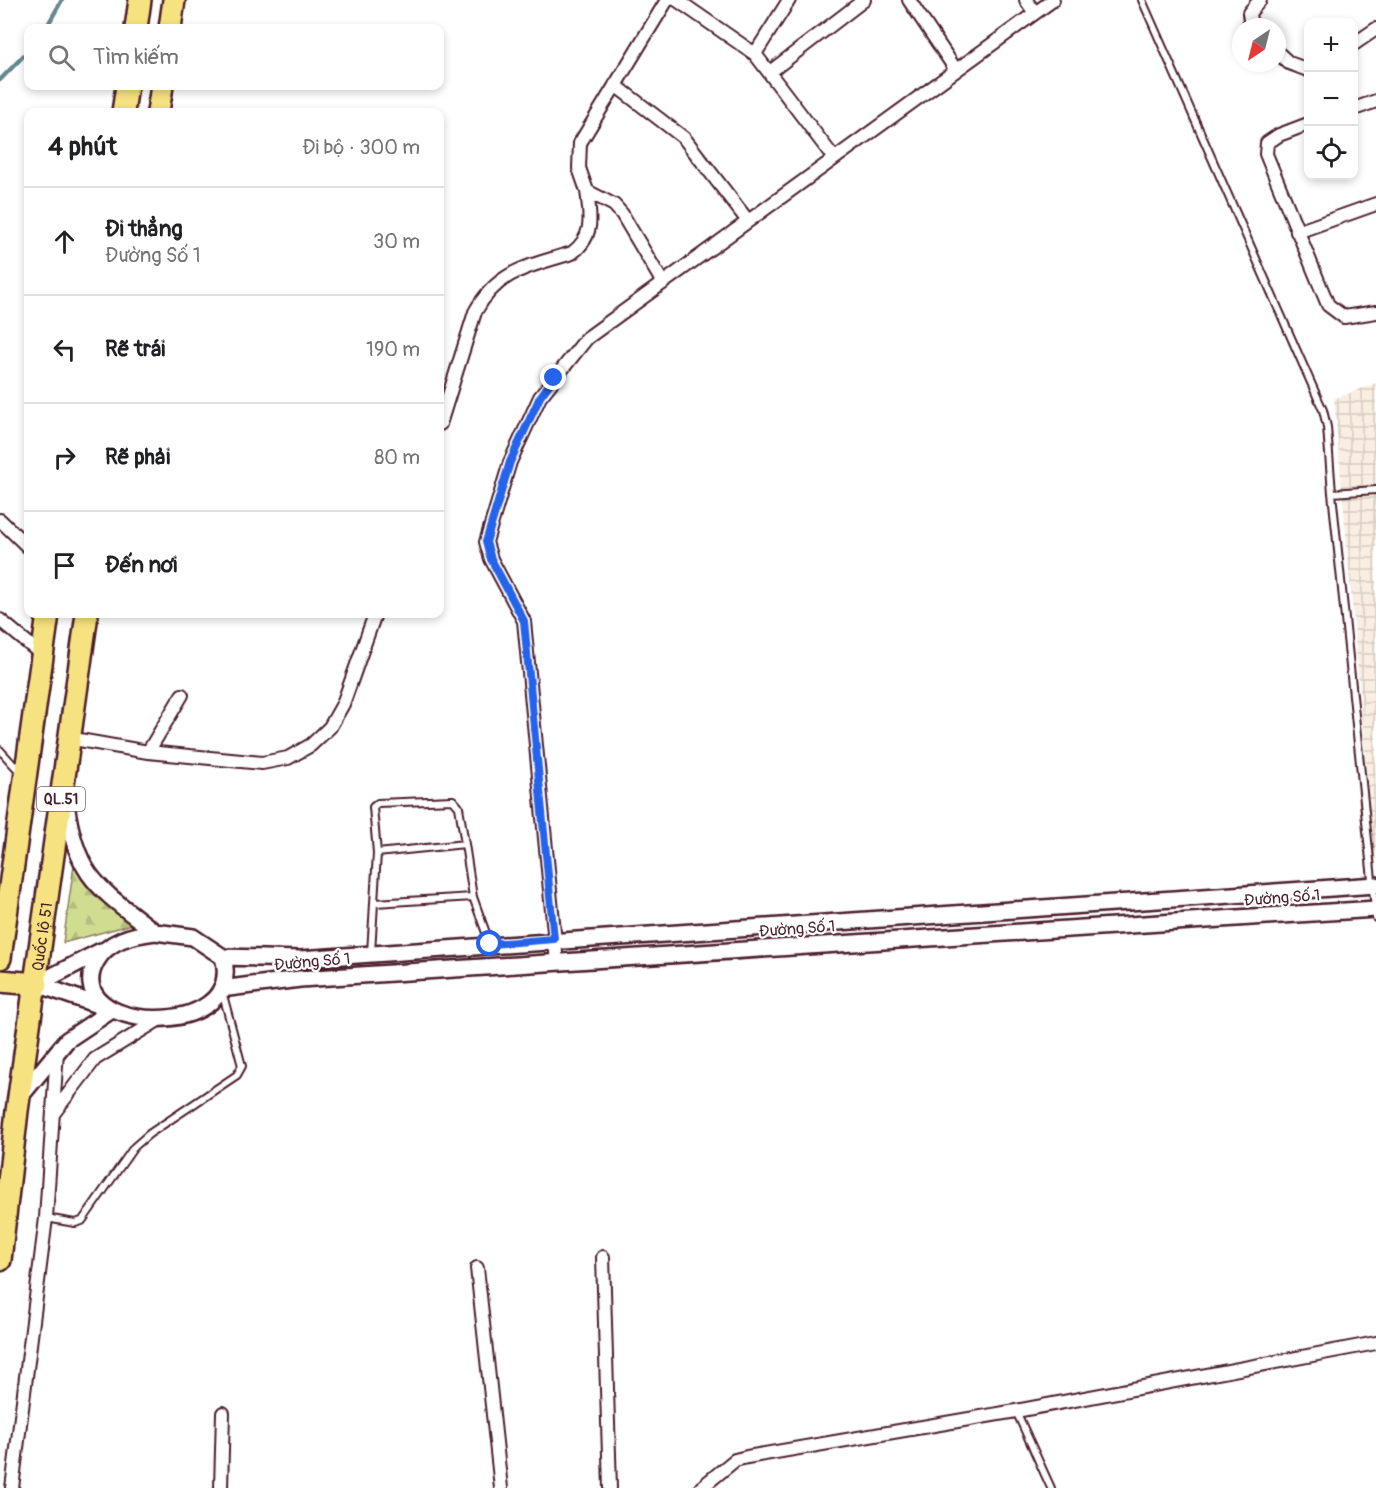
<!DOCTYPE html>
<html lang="vi">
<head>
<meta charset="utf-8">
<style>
	:root { --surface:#fff; --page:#f6f6f6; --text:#202124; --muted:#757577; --line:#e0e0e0 }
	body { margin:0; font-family:Pangolin,sans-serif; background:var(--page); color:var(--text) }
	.controls { position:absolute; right:18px; top:18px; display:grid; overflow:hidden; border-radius:12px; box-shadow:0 3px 9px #0003 }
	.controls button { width:54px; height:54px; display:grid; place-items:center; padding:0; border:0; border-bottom:2px solid var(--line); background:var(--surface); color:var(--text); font:30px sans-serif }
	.compass { position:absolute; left:1232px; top:18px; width:54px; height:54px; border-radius:50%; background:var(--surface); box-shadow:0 3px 9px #0003; rotate:215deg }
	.stop { position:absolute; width:18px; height:18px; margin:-14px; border:4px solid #2563eb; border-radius:50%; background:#fff }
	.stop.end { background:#2563eb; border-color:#fff; box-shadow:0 2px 6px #0008 }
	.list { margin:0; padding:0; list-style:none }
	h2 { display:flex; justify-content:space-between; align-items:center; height:78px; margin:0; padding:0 24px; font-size:26px }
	h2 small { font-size:20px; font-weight:400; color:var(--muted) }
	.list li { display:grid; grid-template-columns:39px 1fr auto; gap:18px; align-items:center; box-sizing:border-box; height:108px; padding:0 24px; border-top:2px solid var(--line) }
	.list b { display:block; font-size:22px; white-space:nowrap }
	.list p { margin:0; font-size:20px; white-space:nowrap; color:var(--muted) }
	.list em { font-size:20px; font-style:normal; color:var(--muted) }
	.icon { flex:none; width:33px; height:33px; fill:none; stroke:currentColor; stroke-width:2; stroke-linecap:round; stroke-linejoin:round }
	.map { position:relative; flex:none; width:1376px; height:1488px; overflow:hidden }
	.search { position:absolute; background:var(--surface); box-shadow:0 3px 9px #0003; left:24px; top:24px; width:420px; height:66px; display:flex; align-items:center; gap:15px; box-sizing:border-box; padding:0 21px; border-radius:12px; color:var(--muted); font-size:22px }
	.panel { position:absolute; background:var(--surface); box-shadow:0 3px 9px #0003; left:24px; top:108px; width:420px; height:510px; border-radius:12px }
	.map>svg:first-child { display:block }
	.industrial { fill:url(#industrial-grid) }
	.forest { fill:url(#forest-firs); stroke:#8d7e5e; stroke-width:1.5 }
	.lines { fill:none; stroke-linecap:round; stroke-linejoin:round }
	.stream { stroke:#66868f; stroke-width:4.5 }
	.service-casing { stroke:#4a1f2b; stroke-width:10 }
	.minor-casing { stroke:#4a1f2b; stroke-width:16 }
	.tertiary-casing { stroke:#4a1f2b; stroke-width:20 }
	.trunk-casing { stroke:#4a1f2b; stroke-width:26 }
	.service { stroke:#fff; stroke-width:6 }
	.minor { stroke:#fff; stroke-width:12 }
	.tertiary { stroke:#fff; stroke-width:15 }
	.trunk { stroke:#f7e281; stroke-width:21 }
	.route { stroke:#2563eb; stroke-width:8 }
	.labels { text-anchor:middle; stroke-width:4.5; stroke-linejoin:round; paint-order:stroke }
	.shield { fill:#fff; stroke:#80626b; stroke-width:1.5 }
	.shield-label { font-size:15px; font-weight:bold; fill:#4a1f2b }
	.street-label { font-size:16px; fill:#4a1f2b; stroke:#fff }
</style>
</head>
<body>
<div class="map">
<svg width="1376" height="1488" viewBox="0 0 1376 1488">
	<defs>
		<pattern id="industrial-grid" width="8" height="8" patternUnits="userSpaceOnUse" patternTransform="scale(1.5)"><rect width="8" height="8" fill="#f9eee1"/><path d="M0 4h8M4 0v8" fill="none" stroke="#d7ccc1"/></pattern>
		<pattern id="forest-firs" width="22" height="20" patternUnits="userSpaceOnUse" patternTransform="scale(1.5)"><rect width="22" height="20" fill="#d0dd90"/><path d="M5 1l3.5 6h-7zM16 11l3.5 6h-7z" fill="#b4bd7c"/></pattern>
	</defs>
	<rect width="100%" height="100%" fill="#fff"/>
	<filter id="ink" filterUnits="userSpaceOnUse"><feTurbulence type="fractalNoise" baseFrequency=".0167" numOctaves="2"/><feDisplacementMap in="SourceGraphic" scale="12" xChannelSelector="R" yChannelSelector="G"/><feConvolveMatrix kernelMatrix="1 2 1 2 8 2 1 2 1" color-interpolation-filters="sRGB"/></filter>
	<g filter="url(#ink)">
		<!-- industrial -->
		<path class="industrial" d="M1376 383V876L1334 399Z"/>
		<!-- forest -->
		<path class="forest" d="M74 865 131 921 129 925 63 943Z"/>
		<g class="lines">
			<!-- stream -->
			<path class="stream" d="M46 28 62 0
				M0 80 28 51"/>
			<!-- service casing -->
			<g class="service-casing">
				<path id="service" d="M1142 0 1323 410 1327 427 1332 493 1376 918
					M1332 493 1376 490
					M0 750 20 772
					M377 853 373 807 378 803 453 800 459 807 465 844
					M375 903 473 897
					M371 953 377 853 465 844 473 897 490 944
					M46 1218 75 1223 82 1221 134 1147 149 1134 237 1075 242 1066 222 991
					M1016 1411 1051 1488"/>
			</g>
			<!-- minor casing -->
			<g class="minor-casing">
				<path id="minor" d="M677 0 755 54 834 158
					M909 0 956 70
					M1026 0 1035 13
					M1251 27 1249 13 1260 0
					M1354 44 1376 29
					M1277 52 1289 63 1308 70
					M755 54 789 0
					M770 72 864 0
					M615 85 684 138 748 221
					M1354 109 1376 101
					M1308 124 1279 135 1267 143 1266 154 1328 305 1344 317 1376 312
					M1297 232 1376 204
					M663 283 622 214 614 205 587 191 579 168 580 143 667 0
					M440 424 475 312C498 270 530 266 572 253 595 236 590 216 587 191
					M0 520 28 547
					M0 620 41 654
					M68 738 148 752 262 763 288 758 311 745 330 727 343 704 375 614
					M148 752 182 695
					M557 963 524 621 491 559 486 542 510 462 540 397 587 338 1053 0
					M53 1114 95 1059 160 1019
					M603 1257 610 1488
					M477 1268 501 1488
					M12 1488 46 1218 57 1051
					M221 1488 223 1413
					M701 1488 735 1460 747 1457 1016 1411 1376 1343"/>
			</g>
			<!-- tertiary casing -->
			<g class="tertiary-casing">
				<path id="tertiary" d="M66 803C76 878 99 888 155 932
					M155 932 193 937 223 957C248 1043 57 1033 96 962 108 940 132 935 155 932Z
					M223 957 300 959 1376 885
					M37 984 106 1008
					M37 984 101 951
					M221 989 300 979 1376 909
					M19 1098 67 1040 112 1010"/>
			</g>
			<!-- trunk casing -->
			<g class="trunk-casing">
				<g id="trunk">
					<path d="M136 28 140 0"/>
					<path d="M170 28 174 0"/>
					<path d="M123 112 127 86"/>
					<path d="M158 112 162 86"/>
					<path d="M0 958 48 614"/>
					<path d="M0 981 37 984"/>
					<path id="s1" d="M0 1260 17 1111 87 614"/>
				</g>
			</g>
			<!-- service -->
			<use href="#service" class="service"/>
			<!-- minor -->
			<use href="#minor" class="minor"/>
			<!-- tertiary -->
			<use href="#tertiary" class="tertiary"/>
			<!-- trunk -->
			<use href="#trunk" class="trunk"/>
		</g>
	</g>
	<g class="lines" filter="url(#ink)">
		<!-- route -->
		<path class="route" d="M490 944 554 939 524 621 491 559 486 542 510 462 540 397 554 378"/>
	</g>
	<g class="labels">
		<!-- shield labels -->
		<rect class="shield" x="37" y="787" width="48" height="24" rx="4.5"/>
		<g class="shield-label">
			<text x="61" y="804">QL.51</text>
		</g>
		<!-- street labels -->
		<g class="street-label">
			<text transform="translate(1282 897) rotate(-4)" y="6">Đường Số 1</text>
			<text transform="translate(797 928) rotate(-4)" y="6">Đường Số 1</text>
			<text dy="6" stroke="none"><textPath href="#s1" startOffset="326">Quốc lộ 51</textPath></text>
			<text transform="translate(312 961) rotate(-5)" y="6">Đường Số 1</text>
		</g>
	</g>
</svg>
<div class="controls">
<button>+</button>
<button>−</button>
<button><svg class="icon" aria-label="locate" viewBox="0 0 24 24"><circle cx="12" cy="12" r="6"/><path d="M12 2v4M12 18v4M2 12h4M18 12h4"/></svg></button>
</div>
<svg class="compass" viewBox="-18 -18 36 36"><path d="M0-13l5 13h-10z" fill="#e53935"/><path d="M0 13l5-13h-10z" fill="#757577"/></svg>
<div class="stop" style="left:490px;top:944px"></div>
<div class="stop end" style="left:554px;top:378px"></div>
<div class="search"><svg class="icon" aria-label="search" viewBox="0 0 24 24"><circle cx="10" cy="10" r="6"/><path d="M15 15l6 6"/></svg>Tìm kiếm</div>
<section class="panel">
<h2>4 phút<small>Đi bộ · 300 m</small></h2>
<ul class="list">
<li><svg class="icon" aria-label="ahead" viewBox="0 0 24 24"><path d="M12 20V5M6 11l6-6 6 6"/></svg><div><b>Đi thẳng</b><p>Đường Số 1</p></div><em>30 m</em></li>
<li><svg class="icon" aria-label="left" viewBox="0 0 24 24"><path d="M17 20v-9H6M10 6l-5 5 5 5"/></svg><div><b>Rẽ trái</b></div><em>190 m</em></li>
<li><svg class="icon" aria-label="right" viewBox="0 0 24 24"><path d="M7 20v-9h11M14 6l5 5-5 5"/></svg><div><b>Rẽ phải</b></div><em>80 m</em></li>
<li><svg class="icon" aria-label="arrive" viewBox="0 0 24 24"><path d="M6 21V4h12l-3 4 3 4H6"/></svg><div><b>Đến nơi</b></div></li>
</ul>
</section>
</div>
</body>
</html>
